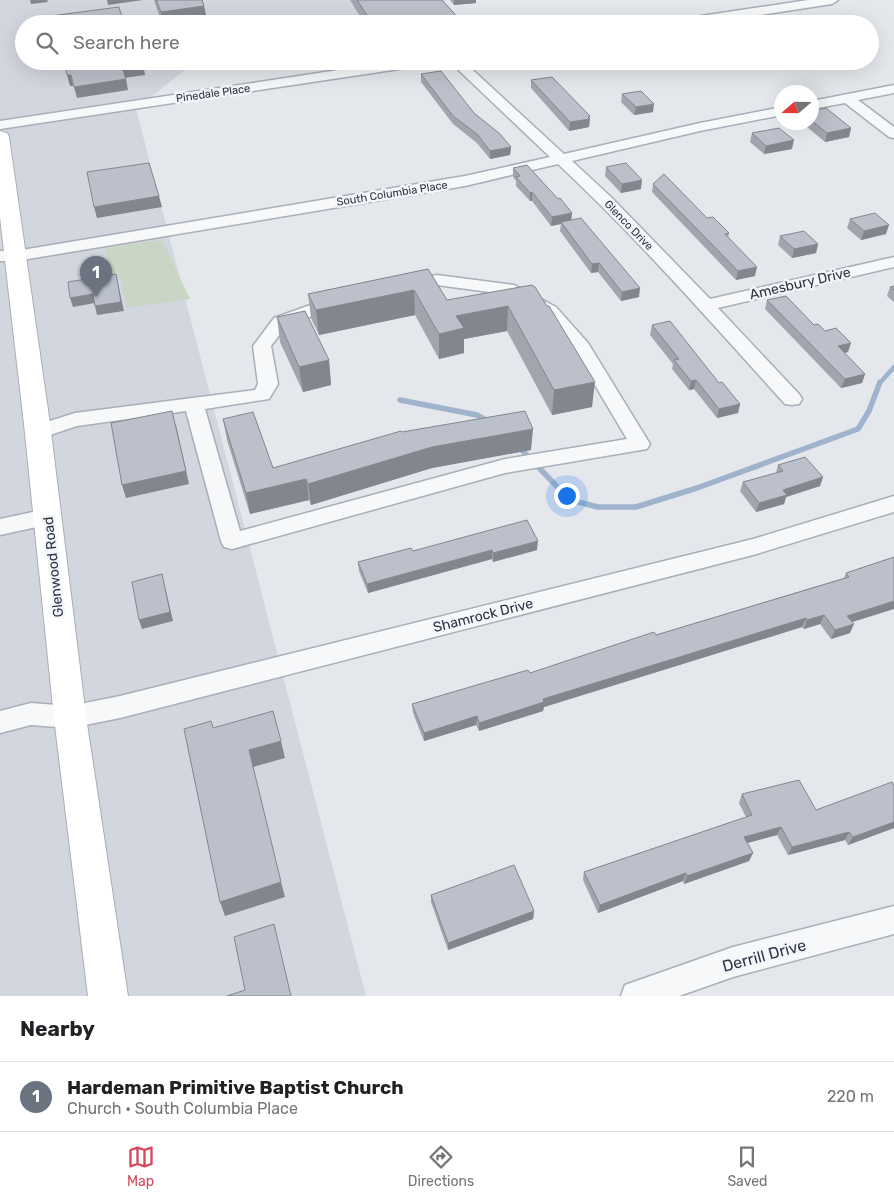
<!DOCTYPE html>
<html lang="en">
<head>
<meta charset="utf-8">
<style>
	:root { --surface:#fff; --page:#f6f6f6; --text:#202124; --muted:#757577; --line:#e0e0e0; --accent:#d1495b }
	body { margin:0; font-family:Rubik,sans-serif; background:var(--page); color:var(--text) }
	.compass { position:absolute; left:774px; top:85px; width:45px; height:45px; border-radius:50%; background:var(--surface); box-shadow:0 5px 20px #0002; rotate:250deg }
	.you { position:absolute; left:566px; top:495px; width:18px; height:18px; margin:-12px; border:4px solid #fff; border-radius:50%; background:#1a73e8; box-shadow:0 0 0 8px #1a73e833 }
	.badge { display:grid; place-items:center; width:32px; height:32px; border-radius:50%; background:var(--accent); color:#fff; font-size:16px; font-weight:700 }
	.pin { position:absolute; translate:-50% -41px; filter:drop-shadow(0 1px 2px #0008) }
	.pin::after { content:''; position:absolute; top:26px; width:18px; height:15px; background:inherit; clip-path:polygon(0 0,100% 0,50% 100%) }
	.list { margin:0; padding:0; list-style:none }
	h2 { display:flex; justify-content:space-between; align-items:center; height:65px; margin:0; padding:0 20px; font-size:21px }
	h2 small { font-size:16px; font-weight:400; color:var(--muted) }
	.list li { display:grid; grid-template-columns:32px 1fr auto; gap:15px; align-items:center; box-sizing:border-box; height:70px; padding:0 20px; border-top:1px solid var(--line) }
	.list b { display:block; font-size:19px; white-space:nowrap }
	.list p { margin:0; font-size:16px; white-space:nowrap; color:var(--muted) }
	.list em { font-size:16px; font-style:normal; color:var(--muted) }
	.icon { flex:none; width:28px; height:28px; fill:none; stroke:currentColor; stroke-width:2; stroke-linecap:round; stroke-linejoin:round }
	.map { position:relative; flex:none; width:894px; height:996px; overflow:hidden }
	.search { position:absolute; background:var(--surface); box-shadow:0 5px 20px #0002; left:15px; right:15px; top:15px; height:55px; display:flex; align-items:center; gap:12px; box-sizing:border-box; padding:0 18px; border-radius:28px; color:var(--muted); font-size:19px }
	.sheet { height:135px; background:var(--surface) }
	nav { display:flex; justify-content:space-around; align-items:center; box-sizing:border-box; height:70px; border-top:1px solid var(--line); background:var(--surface); font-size:14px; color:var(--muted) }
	nav a { display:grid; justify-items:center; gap:2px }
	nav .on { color:var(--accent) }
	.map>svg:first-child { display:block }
	.built { fill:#d2d6de }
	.green { fill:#c9d6c5 }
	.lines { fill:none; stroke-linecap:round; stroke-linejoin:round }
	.stream-far1 { stroke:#9fb4cc; stroke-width:4.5 }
	.stream { stroke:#9fb4cc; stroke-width:5.5 }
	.minor-casing { stroke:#a9aeb7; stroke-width:3 }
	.secondary-casing { stroke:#a9aeb7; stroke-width:2 }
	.minor { fill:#f7f8fa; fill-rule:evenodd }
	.secondary { fill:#fff; fill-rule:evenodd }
	.wall { fill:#a1a5ae }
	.shaded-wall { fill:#83868d }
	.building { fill:#bbc0ca; stroke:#83868d }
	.labels { text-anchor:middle; stroke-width:5; stroke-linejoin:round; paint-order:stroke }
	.far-street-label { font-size:11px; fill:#2b3445; stroke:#f4f6f9 }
	.street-label { font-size:14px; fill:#2b3445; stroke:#f4f6f9 }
	.near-street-label { font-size:16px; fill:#2b3445; stroke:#f4f6f9 }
</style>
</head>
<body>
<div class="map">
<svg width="894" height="996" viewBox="0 0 894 996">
	<rect width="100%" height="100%" fill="#e4e7ec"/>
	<!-- built -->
	<path class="built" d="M0 0H448L314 24H24V61H196L136 109 366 996H0Z"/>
	<!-- green -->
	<path class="green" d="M162 240 190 299 126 308 121 279 107 277 106 248Z"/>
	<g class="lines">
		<!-- stream-far1 -->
		<path class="stream-far1" d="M879 384 894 367"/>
		<!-- stream -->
		<path class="stream" d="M400 400 477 415 489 422
			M519 447 570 500 598 507H636L697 488 858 429 869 411 880 382"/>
		<!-- minor casing -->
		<g class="minor-casing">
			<path id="minor" d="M808 0H838L832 4 701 24H669L675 20Z
				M398 61H432L426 65 0 129V121Z
				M449 61H463L564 154 700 123 782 107V115L700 131 572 161 611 197 710 299 894 257V267L718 308 799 394 802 399 799 404 792 405 785 404C711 322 638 239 558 164L465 186 16 261H0V251H16L465 176 550 157Z
				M894 85V93L858 100 894 127V138L889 137 845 103 812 109V101Z
				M437 275 514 285 556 307 588 343 650 444 647 449 505 473 232 549 224 547 221 541 186 411 77 426 38 439 31 437 28 432 31 427 75 413 255 390 258 384 253 346 274 318 338 295 344 296 347 300 344 304 286 326 271 346 278 384 269 399 205 409 240 531 505 459 627 439 574 350 544 315 504 294 437 285 407 290 401 289 398 285 401 281Z
				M894 496V512L753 555 120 718 70 728 31 725 0 733V711L31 703 70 706 120 696 753 539Z
				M47 509 55 511 58 517 55 523 0 535V519Z
				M894 906V934L733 977 679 996H621L625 985 733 947Z"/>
		</g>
		<!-- secondary casing -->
		<g class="secondary-casing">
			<path id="secondary" d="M0 131 7 133 9 137 50 424 86 717 128 996H88L54 717 24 424 0 217Z"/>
		</g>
		<!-- minor -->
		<use href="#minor" class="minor"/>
		<!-- secondary -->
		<use href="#secondary" class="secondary"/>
	</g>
	<!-- wall -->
	<path class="wall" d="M154 0H202L204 6 207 20 182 24H162Z
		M350 0H442L463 24H365Z
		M450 0H476V3L454 5Z
		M421 74 474 113 511 147 510 155 490 159 477 143 453 124 421 82Z
		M531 80 590 116 589 127 569 131 531 88Z
		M622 94 653 112 634 115 621 102Z
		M812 111 851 128 849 137 825 142 801 122H812Z
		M752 133 792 149 764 154 750 142Z
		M606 167 641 189 621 193 605 176Z
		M513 168 558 199 572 213 571 220 639 297 621 301 598 272 591 273 560 231 561 224 551 226 532 201H530L516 186V181L513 177Z
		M653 184 729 233 728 238 755 276 736 280 652 192Z
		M850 219 886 234 861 240 847 228Z
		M780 236 818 244 816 253 792 258 778 245Z
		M428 269 447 300 532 285 592 407 552 415 507 331 464 339V353L439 359 415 315 319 335 311 318 308 294Z
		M894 286V302L887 296 890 287Z
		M767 300 814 325 848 352 844 353 865 374 862 383 841 388 765 309Z
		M277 317 329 360 331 385 303 392 280 342Z
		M652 325 719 383 740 404 738 413 717 418 694 389 689 390 672 369 673 364 650 335Z
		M223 419 273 468 402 432 531 450 432 468 311 505 309 500 250 514 227 440Z
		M778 465 823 477 820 486 786 497 784 504 756 512 740 491 743 482 776 473Z
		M537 550 493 562 492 559 368 593 359 571 358 562 413 551Z
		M894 557 852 622 850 633 831 639 820 624 804 629 802 627 544 707 543 711 479 731 476 725 424 741 413 713 412 704 530 673 844 578 846 573Z
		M894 785V828L848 845 845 840 788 855 777 835 747 843 753 853 749 861 684 884 683 881 598 913 583 880 584 872 746 817 739 803 742 794 816 810Z
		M431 895 534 911 533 919 448 950 431 902Z"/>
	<!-- shaded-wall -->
	<path class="shaded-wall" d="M30 0H47L48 2 31 4Z
		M107 0H143L108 5Z
		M454 0H476V3L454 5Z
		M204 6 207 20 182 24H163L161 12Z
		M143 64 145 75 124 78 122 67Z
		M67 75H71L73 86H70Z
		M126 79 128 90 77 98 74 87Z
		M654 104 653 112 634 115 636 107Z
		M590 116 589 127 569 131 570 122Z
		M851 128 849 137 825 142 827 133Z
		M794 140 792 149 764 154 766 146Z
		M511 147 510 155 490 159V151Z
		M642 180 641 189 621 193 622 184Z
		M532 192V201H530V193Z
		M159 196 162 207 97 218 94 207Z
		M572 213 571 222H561V224L551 226 552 217Z
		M889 225 886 234 861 240 864 231Z
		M818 244 816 253 792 258 794 249Z
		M599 263 598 272 591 273 592 264Z
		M757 267 755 276 736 280 738 271Z
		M116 274 124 311 97 315 95 306Z
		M640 288 639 297 621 301 622 292Z
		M414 290 415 315 319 335 316 310Z
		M93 294 95 303 73 307 70 298Z
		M508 306 507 331 464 339V353L439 359V334L456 316Z
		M851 343 848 352 835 355 838 346Z
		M329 360 331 385 303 392 299 367Z
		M865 374 862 383 841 388 845 379Z
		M696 380 694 389 689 390 691 381Z
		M595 382 592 407 552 415 554 390Z
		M740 404 738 413 717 418 719 409Z
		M176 425 189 484 126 498 122 485Z
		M533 429 531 450 432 468 311 505 308 484 432 447Z
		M823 477 820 486 786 497 784 504 756 512 759 503 783 490Z
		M306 479 309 500 250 514 246 493Z
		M538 541 537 550 493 562V553Z
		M492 550V559L368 593 367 584Z
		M162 574 173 621 142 629 139 620Z
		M894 601V609L843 625 847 616Z
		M824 615 820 624 804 629 807 620Z
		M806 618 802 627 544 707 543 711 479 731V723L543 699Z
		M854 624 850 633 831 639 835 630Z
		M477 716 476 725 424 741V733Z
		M281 741 285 758 253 767 249 750Z
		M894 822V828L848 845 853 837Z
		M781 827 777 835 740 845 744 837Z
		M849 832 845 840 788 855 792 847Z
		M753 853 749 861 684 884 687 876Z
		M686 873 683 881 598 913 600 905Z
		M281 882 285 897 225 916 220 902Z
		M534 911 533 919 448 950V943Z"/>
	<!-- building -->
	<path class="building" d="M156 0H202L204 6 161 12Z
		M357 0H442L463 23 373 24Z
		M119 7 124 24H44L43 17Z
		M64 61H142L143 64 122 67 126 79 74 87 71 75H67Z
		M441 71 474 113 500 134 511 147 490 151 478 135 453 116 421 74Z
		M552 77 590 116 588 117 590 119 570 122 531 80Z
		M641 91 654 104 636 107 622 94Z
		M826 108 851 128 827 133 812 121V111Z
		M779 128 794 140 766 146 752 133Z
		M149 163 159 196 94 207 87 172Z
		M626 163 642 180 622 184 606 167Z
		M527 165 558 199 560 198 572 213 552 217 532 192 530 193 516 177 520 176 513 168Z
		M664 174 707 218 713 217 729 233 725 234 757 267 738 271 653 184Z
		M875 213 889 225 864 231 850 219Z
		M581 218 640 288 622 292 599 263 592 264 561 222Z
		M804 231 818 244 794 249 780 236Z
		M428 269 447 300 532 285 535 287 547 306H549L595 382 554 390 508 306 456 316 464 328 439 334 414 290 316 310 308 294Z
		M116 274 121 302 95 306 93 294 70 298 68 282Z
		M894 286V290L890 287Z
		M786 296 814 325 818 324 825 331 836 328 851 343 838 346 865 374 845 379 767 300Z
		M305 311 329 360 299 367 277 317Z
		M670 321 719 383 722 382 740 404 719 409 696 380 691 381 674 360 679 359 652 325Z
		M172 411 186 471 122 485 111 423Z
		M525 411 533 429 432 447 308 484 306 479 246 493 223 419 253 412 273 468 401 431 402 432Z
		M805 457 823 477 783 490 787 495 759 503 743 482 783 471 778 465Z
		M527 520 538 541 493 553 492 550 367 584 358 562 411 548 413 551Z
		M894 557V601L847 616 854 624 835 630 824 615 807 620 806 618 543 699 544 702 479 723 477 716 424 733 412 704 528 670 530 673 654 632 656 635 849 577 846 573Z
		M162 574 170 612 139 620 132 582Z
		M273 711 281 741 249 750 281 882 220 902 184 729 211 721 213 728Z
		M799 780 816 810 892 782 894 785V822L853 837 849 832 792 847 781 827 744 837 753 853 687 876 686 873 600 905 584 872 752 815 742 794Z
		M514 865 534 911 448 943 431 895Z
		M274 924 291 996H227L245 990 234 937Z"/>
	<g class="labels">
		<!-- far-street labels -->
		<g class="far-street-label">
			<text transform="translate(213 93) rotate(-8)" y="4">Pinedale Place</text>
			<text transform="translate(392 193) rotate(-9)" y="4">South Columbia Place</text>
			<text transform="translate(629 225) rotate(46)" y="4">Glenco Drive</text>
		</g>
		<!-- street labels -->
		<g class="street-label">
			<text transform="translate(800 283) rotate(-13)" y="5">Amesbury Drive</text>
			<text transform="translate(53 567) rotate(-96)" y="5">Glenwood Road</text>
			<text transform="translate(483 615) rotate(-14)" y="5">Shamrock Drive</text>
		</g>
		<!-- near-street labels -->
		<g class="near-street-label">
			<text transform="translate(764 955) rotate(-15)" y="6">Derrill Drive</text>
		</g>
	</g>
</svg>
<svg class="compass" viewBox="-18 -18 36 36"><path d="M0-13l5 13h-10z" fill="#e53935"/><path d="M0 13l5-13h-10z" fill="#757577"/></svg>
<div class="you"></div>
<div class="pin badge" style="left:96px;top:297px;background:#6b7280">1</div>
<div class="search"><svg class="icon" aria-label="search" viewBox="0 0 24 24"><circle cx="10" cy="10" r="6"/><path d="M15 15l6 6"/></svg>Search here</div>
</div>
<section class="sheet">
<h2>Nearby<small></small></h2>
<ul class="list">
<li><span class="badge" style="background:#6b7280">1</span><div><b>Hardeman Primitive Baptist Church</b><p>Church · South Columbia Place</p></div><em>220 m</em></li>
</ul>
</section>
<nav>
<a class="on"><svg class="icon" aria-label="map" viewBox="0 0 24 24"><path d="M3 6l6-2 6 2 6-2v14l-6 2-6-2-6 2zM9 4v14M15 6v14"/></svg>Map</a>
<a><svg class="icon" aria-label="directions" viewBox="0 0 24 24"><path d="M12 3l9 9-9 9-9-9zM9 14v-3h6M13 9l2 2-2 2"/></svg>Directions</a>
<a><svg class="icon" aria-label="saved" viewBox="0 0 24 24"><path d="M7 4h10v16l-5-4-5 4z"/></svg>Saved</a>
</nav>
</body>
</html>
